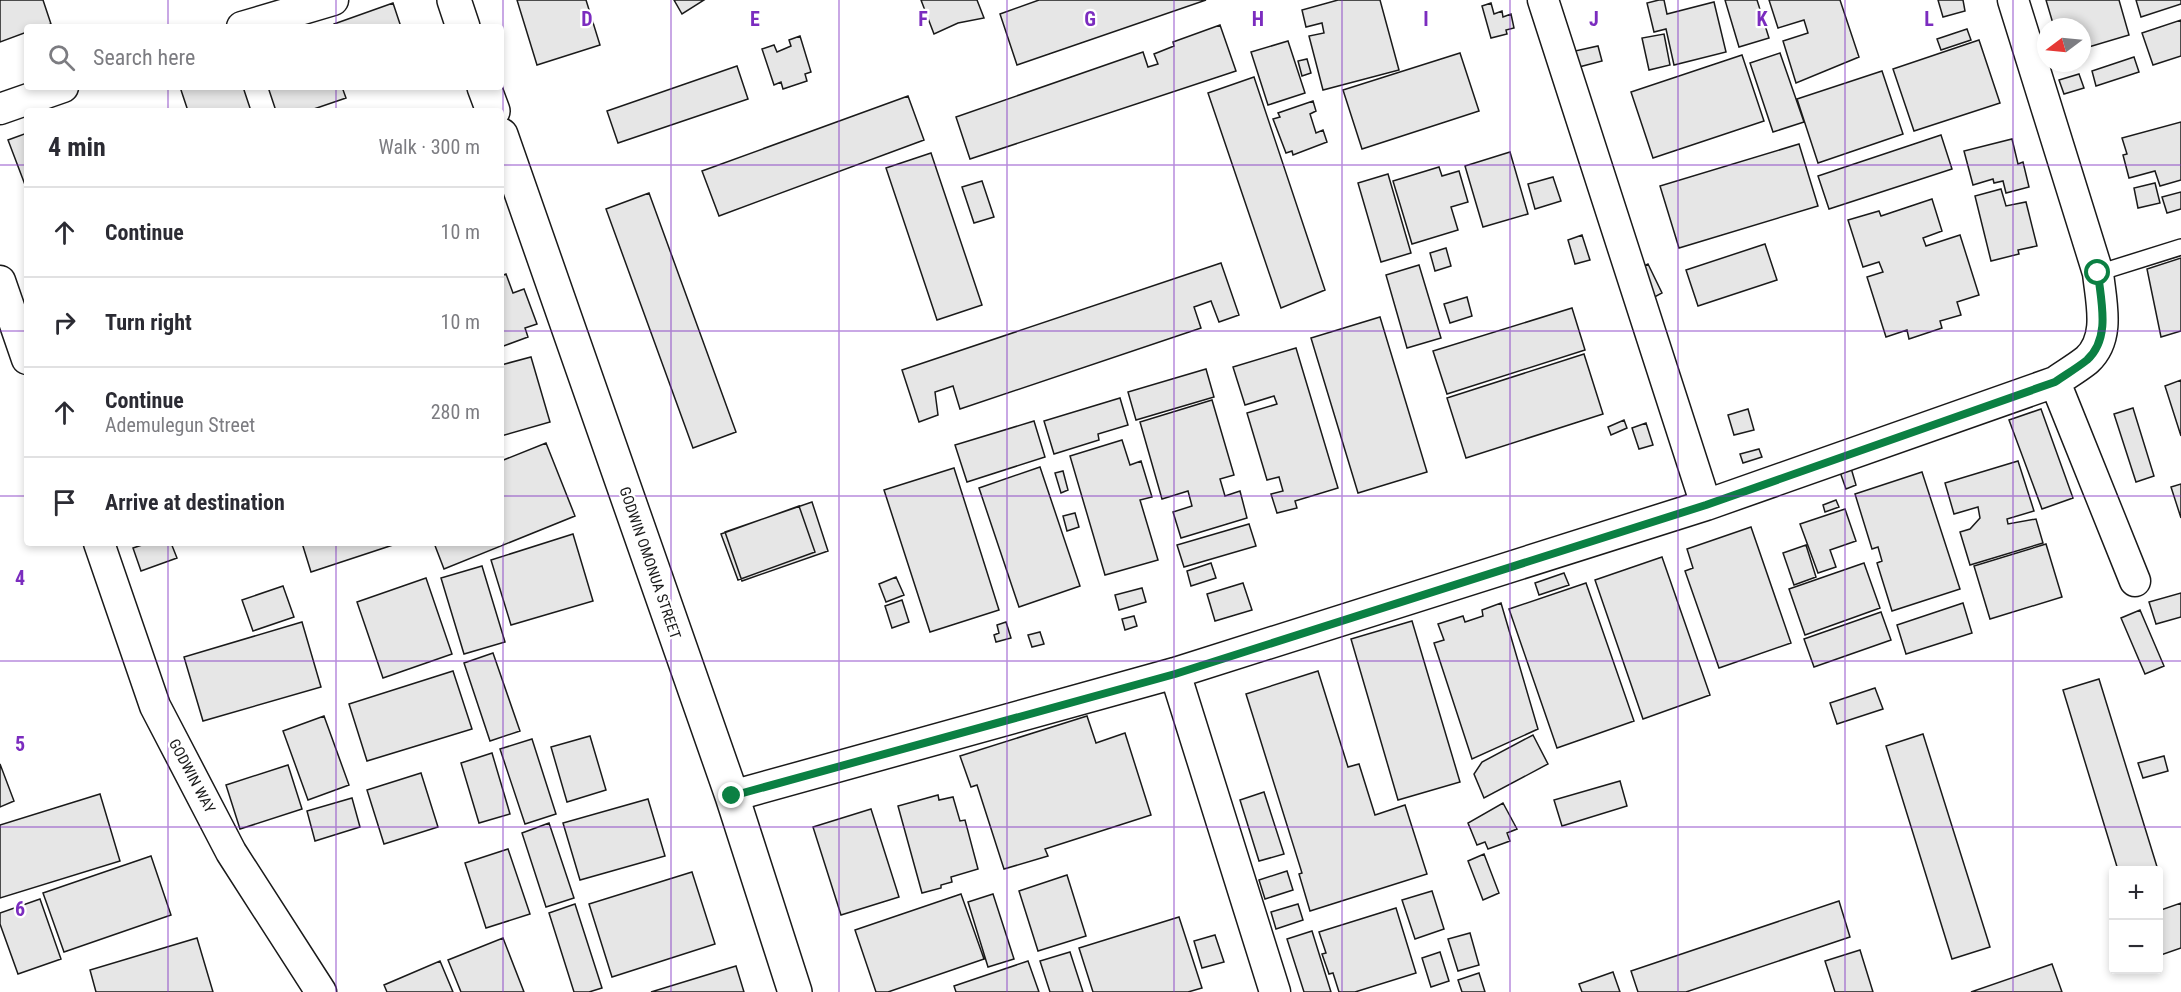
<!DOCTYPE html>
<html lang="en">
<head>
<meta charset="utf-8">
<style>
	:root { --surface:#fff; --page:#f2f2f3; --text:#2b2b33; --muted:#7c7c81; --line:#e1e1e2 }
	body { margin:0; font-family:"Roboto Condensed",sans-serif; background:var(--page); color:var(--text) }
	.controls { position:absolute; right:18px; bottom:18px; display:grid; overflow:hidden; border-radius:6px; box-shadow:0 3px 9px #0003 }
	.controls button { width:54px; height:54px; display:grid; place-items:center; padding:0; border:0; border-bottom:2px solid var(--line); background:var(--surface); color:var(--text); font:30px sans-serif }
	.compass { position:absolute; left:2037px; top:18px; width:54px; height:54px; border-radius:50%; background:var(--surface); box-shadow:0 3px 9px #0003; rotate:254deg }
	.stop { position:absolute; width:18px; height:18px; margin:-14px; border:4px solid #0b8043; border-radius:50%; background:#fff }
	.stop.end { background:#0b8043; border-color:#fff; box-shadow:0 2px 6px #0008 }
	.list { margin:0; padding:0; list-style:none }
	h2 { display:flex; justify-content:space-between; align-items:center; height:78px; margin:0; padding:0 24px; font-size:26px }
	h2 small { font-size:20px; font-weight:400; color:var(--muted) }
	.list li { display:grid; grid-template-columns:39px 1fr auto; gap:18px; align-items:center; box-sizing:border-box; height:90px; padding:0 24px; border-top:2px solid var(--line) }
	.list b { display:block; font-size:22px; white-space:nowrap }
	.list p { margin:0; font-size:20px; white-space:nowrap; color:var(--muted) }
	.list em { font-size:20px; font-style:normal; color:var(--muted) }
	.icon { flex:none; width:33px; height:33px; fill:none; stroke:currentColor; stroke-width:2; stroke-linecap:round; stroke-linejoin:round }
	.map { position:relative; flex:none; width:2181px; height:992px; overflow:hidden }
	.search { position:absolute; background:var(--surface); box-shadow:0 3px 9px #0003; left:24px; top:24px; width:480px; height:66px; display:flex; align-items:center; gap:15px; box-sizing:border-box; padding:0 21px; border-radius:6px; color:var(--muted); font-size:22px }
	.panel { position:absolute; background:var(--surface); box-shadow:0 3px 9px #0003; left:24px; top:108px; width:480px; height:438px; border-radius:6px }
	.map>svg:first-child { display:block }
	.building { fill:#e6e6e6; stroke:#1a1a1a; stroke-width:1.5 }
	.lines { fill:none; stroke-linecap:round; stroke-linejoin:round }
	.lane-casing { stroke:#1a1a1a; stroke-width:18 }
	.street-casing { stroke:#1a1a1a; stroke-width:33 }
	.secondary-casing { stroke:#1a1a1a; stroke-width:36 }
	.lane { stroke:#fff; stroke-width:15 }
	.street { stroke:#fff; stroke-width:30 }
	.secondary { stroke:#fff; stroke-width:33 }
	.route { stroke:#0b8043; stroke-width:8 }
	.grid { fill:none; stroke:#7b2cbf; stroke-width:1.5; stroke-opacity:0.55 }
	.labels { text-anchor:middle; stroke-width:4.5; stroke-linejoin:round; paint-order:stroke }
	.street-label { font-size:15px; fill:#1a1a1a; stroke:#fff }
	.grid-label { font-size:20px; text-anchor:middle; font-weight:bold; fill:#7b2cbf; stroke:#fff; stroke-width:4.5; stroke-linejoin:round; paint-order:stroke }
</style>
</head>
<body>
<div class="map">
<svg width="2181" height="992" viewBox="0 0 2181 992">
	<rect width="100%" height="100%" fill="#fff"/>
	<!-- building -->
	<path class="building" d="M0 0H43L51 24 42 27H27V32L0 42Z
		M517 0H586L600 45 537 65Z
		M674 0H704L682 14Z
		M921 0H977L984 18 958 23 934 34Z
		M1039 0H1206L1017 65 1000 14Z
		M1338 0H1380L1399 70 1323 90 1309 36 1324 33 1322 23 1306 27 1302 10Z
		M1659 0H1664L1667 14 1714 2 1726 52 1674 65 1666 29 1654 32 1647 3Z
		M1725 0H1757L1769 38 1739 47Z
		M1769 0H1840L1859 57 1796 83 1783 41 1808 33 1804 20 1778 28Z
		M1938 0H1963L1965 11 1943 17Z
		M2046 0H2119L2129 35 2082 49V27H2054Z
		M2136 0H2181V4L2141 17Z
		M393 3 401 27H335L334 24Z
		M1491 3 1494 14 1502 11 1503 17 1511 14 1514 28 1506 30 1507 34 1491 38 1482 6Z
		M2181 20V56L2153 65 2142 33Z
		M1220 25 1236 71 970 159 956 117 1143 52 1148 67 1158 64 1154 54 1174 46 1173 42Z
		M1967 29 1971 40 1941 50 1937 39Z
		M1664 34 1670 65 1649 70 1642 38Z
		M800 36 811 72 805 74 807 81 783 89 781 82 774 85 762 49 774 45 777 52 791 46 789 40Z
		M1979 40 2000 103 1914 131 1893 69Z
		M1288 41 1305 93 1268 105 1251 52Z
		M1598 46 1602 61 1579 67 1575 51Z
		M1460 53 1479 111 1362 149 1343 90Z
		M1780 53 1804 122 1773 132 1750 63Z
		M1742 55 1764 121 1653 158 1631 92Z
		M2134 57 2139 72 2096 86 2092 71Z
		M1307 59 1311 73 1302 76 1298 61Z
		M737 66 748 99 618 143 607 111Z
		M1882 71 1903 134 1818 163 1797 99Z
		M2079 74 2084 88 2064 94 2059 80Z
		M1254 77 1325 290 1281 308 1208 93Z
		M180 87H243L251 111H188Z
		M268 87H342L346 98 308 111H276Z
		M908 96 924 140 719 216 702 171Z
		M1313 101 1316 111 1310 114 1316 133 1323 130 1327 142 1293 155 1292 151 1286 153 1273 119 1280 117 1278 113Z
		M2181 122V180L2160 186 2155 171 2129 178 2123 155 2127 154 2122 138Z
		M27 133V190L8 140Z
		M1941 135 1952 169 1829 209 1818 176Z
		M2012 139 2018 164 2023 162 2029 187 2006 193 2003 181 1994 183 1993 179 1973 185 1964 151Z
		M1799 144 1818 206 1679 248 1660 186Z
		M1510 152 1528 214 1483 227 1465 166Z
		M931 153 982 305 937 320 886 168Z
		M1439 167 1442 176 1459 171 1468 202 1451 207 1458 230 1412 244 1393 181Z
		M1388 174 1411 253 1381 262 1358 183Z
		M1553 177 1561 201 1535 209 1528 184Z
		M982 181 994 217 974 223 962 187Z
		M2155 183 2160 203 2138 208 2134 188Z
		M2001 189 2006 206 2026 202 2037 246 2018 250 2019 254 1991 261 1975 196Z
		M2181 192V209L2167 213 2162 197Z
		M649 193 736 432 693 448 606 209Z
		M1932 199 1942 231 1923 238 1926 246 1960 235 1979 295 1957 302 1961 315 1940 321 1942 328 1909 339 1907 330 1886 337 1867 277 1883 272 1879 262 1863 267 1848 220 1879 211 1881 216Z
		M1582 235 1590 260 1575 264 1568 240Z
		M1765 244 1777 280 1698 306 1686 270Z
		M1446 248 1451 266 1435 271 1430 253Z
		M2181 258V331L2161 337 2147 269Z
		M1221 263 1239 315 1219 322 1211 301 1194 307 1201 328 960 409 953 386 935 392 938 415 919 422 902 370Z
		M1648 264 1662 293 1649 300 1635 270Z
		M1419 265 1441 338 1407 348 1386 275Z
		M506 274 513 293 524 289 537 324 525 328 528 337 501 347V276Z
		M1467 297 1472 316 1450 323 1444 304Z
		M1572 308 1585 350 1447 394 1433 351Z
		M1380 317 1427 472 1358 493 1311 338Z
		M1296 348 1338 488 1295 501 1297 508 1277 513 1271 494 1283 491 1279 477 1267 480 1247 413 1277 404 1274 396 1245 405 1233 367Z
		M1584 354 1603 414 1466 458 1447 398Z
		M531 357 550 422 501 436V365Z
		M1206 369 1214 397 1136 420 1128 392Z
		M2181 380V436L2165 386Z
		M1120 398 1128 425 1098 434 1099 440 1054 454 1044 421Z
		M1212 400 1234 475 1220 479 1225 496 1240 491 1247 518 1181 538 1173 512 1192 506 1188 491 1162 499 1140 422Z
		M2133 408 2154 476 2136 482 2114 414Z
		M1748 409 1754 430 1734 435 1728 415Z
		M2041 409 2073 498 2042 509 2009 420Z
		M1624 420 1627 428 1611 435 1608 427Z
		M1034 421 1045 457 967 482 955 445Z
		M1646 423 1653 445 1639 449 1632 428Z
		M1122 440 1130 465 1141 461 1152 497 1140 500 1158 560 1105 575 1070 456Z
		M546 443 575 516 444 569 434 543H501V461Z
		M1759 449 1762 457 1743 463 1740 454Z
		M2018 461 2034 511 2007 519 2008 524 2036 519 2043 543 1970 565 1960 532 1970 529 1980 518 1978 507 1954 514 1945 483Z
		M1040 467 1080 586 1019 607 979 488Z
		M954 468 999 610 930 632 884 490Z
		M1851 468 1856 485 1846 489 1840 472Z
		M1063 471 1068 490 1061 493 1055 473Z
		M1922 472 1960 589 1892 611 1877 563 1882 561 1878 547 1872 549 1855 494Z
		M2181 484V518L2171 487Z
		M1836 500 1839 507 1825 512 1823 505Z
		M812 502 828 551 742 581 725 532Z
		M799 506 815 552 738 580 721 534Z
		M1845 509 1856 541 1830 550 1836 567 1818 573 1800 524Z
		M1075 513 1079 527 1067 531 1063 516Z
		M1249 524 1256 546 1184 567 1177 545Z
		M1751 527 1791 643 1719 668 1685 571 1693 568 1687 549Z
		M573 534 593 601 511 625 491 560Z
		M148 543H171L177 558 141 571 133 548Z
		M302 543H399L311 572Z
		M2046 544 2062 597 1990 619 1974 566Z
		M1806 545 1816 577 1794 585 1783 553Z
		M1662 557 1710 695 1643 719 1595 580Z
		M1211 563 1216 578 1191 586 1187 571Z
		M1864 563 1880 608 1805 635 1789 589Z
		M482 566 505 642 464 654 441 578Z
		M1564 573 1569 585 1539 595 1535 583Z
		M896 577 904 595 886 602 879 584Z
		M426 578 452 654 383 678 357 602Z
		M1243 583 1252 610 1215 621 1207 594Z
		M1586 583 1634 721 1557 748 1509 609Z
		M283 586 294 617 253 631 242 600Z
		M1142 588 1146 602 1119 610 1115 595Z
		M2181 593V617L2156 624 2149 602Z
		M902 600 909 622 892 628 885 606Z
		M1501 603 1538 729 1472 759 1434 643 1444 640 1438 624 1463 616 1465 622 1483 616 1482 610Z
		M1963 603 1972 633 1906 654 1897 625Z
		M2140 610 2164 666 2145 674 2121 618Z
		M1881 612 1891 640 1814 667 1804 639Z
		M1134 616 1137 626 1125 630 1122 619Z
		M1412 621 1460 782 1398 800 1351 639Z
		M302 622 321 687 203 721 184 657Z
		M1006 622 1011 638 996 642 994 635 999 633 997 625Z
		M1040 632 1044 644 1032 647 1028 635Z
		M493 653 520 731 490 741 464 663Z
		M453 671 472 729 367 761 349 704Z
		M1318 671 1348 767 1359 764 1375 815 1405 805 1427 874 1310 911 1299 874 1302 873 1246 694Z
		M2099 679 2158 870H2118L2063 690Z
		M1875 688 1883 709 1837 724 1830 703Z
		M324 716 349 785 308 800 283 731Z
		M1087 716 1096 743 1125 733 1151 815 1045 849 1048 856 1004 869 977 785 971 787 960 756Z
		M1923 734 1990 947 1952 959 1886 746Z
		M1533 735 1548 764 1484 798 1474 774 1482 762Z
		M590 736 606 790 567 802 551 747Z
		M532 739 556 814 525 824 500 749Z
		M492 753 510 814 479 823 461 763Z
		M2164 756 2168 771 2143 778 2138 763Z
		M0 764 14 801 0 807Z
		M288 765 302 809 240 829 226 785Z
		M421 773 438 827 384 844 367 790Z
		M1620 781 1627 806 1562 826 1554 800Z
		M1264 792 1284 854 1259 861 1240 800Z
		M100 794 120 861 0 898V825Z
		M938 795 939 800 953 797 960 821 965 820 978 869 951 877 952 882 941 885V888L922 893 898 806Z
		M352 798 360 827 315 841 307 811Z
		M648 799 665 856 580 880 563 823Z
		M1503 803 1517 829 1507 833 1510 841 1488 849 1485 842 1477 845 1468 823Z
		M871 809 899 897 841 915 813 827Z
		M549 823 574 898 546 907 522 833Z
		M508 849 530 914 486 928 465 863Z
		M1484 854 1499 893 1483 900 1468 861Z
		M151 856 171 915 64 952 43 893Z
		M1287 871 1293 890 1265 899 1259 880Z
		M692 872 715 944 612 977 589 904Z
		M1067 875 1086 936 1038 951 1019 891Z
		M1432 891 1444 929 1415 939 1402 900Z
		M961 894 984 959 888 992H876L855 930Z
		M993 894 1014 959 988 967 968 902Z
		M40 899 61 959 18 974 0 924V913Z
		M1839 901 1850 937 1686 992H1638L1631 971Z
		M2181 903V948L2158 956V911Z
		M575 904 602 988 589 992H574L549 913Z
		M1298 904 1303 920 1276 929 1271 912Z
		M1396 908 1416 973 1355 992H1339L1333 973 1329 974 1322 954 1326 953 1319 932Z
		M1179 917 1202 988 1188 992H1093L1079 948Z
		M1312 931 1331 992H1304L1287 939Z
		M1470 933 1479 965 1458 971 1448 939Z
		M1215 935 1224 962 1202 968 1194 941Z
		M197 938 213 992H96L90 970Z
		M503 938 524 992H461L448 960Z
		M1860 950 1873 992H1835L1825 961Z
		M1070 952 1083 992H1050L1040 961Z
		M1440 952 1449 981 1431 987 1422 958Z
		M440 961 453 992H387L384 985Z
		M1028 961 1039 992H956L954 986Z
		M2052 964 2062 992H1971Z
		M736 966 744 992H651Z
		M1613 972 1620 992H1582L1579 984Z
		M1479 973 1485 992H1462L1458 980Z"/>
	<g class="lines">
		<!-- lane casing -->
		<g class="lane-casing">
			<path id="lane" d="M2098 273 2181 247"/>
		</g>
		<!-- street casing -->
		<g class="street-casing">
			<path id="street" d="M1543 0 1706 505
				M2013 0 2098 273C2101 302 2111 338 2087 360 2077 368 2065 375 2055 382L2135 581
				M242 27 333 0
				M0 109 63 87
				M0 281 27 359
				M99 543 155 706 231 852 321 992
				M1175 673 1275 992
				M732 796 1175 673 1706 505 2055 382"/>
		</g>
		<!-- secondary casing -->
		<g class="secondary-casing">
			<path id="secondary" d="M454 0 463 27
				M484 87 493 111
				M501 135 732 796 795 992"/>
		</g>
		<!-- lane -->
		<use href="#lane" class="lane"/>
		<!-- street -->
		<use href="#street" class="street"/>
		<!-- secondary -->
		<use href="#secondary" class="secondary"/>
	</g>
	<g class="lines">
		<!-- route -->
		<path class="route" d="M732 796 1175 674 1706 505 2055 382C2065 375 2077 368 2087 360 2111 338 2101 302 2098 273"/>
	</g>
	<!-- grid -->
	<path class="grid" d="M168 0V27M336 0V27M503 0V992M671 0V992M839 0V992M1007 0V992M1174 0V992M1342 0V992M1510 0V992M1678 0V992M1845 0V992M2013 0V992M168 87V111M336 87V111M0 165H27M501 165H2181M0 331H27M501 331H2181M0 496H27M501 496H2181M168 543V992M336 543V992M0 661H2181M0 827H2181"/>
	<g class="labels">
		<!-- street labels -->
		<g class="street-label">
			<text transform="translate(650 563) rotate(71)" y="5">GODWIN OMONUA STREET</text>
			<text transform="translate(192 776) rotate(62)" y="5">GODWIN WAY</text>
		</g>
	</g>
	<g class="grid-label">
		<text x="587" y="26">D</text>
		<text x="755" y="26">E</text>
		<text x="923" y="26">F</text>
		<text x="1090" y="26">G</text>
		<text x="1258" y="26">H</text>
		<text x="1426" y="26">I</text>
		<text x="1594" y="26">J</text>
		<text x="1762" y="26">K</text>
		<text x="1929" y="26">L</text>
		<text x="20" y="585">4</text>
		<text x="20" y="751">5</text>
		<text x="20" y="916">6</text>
	</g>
</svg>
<div class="controls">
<button>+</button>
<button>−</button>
</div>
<svg class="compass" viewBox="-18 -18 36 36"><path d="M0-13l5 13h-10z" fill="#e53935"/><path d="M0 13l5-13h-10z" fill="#7c7c81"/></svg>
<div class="stop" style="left:2098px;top:273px"></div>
<div class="stop end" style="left:732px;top:796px"></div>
<div class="search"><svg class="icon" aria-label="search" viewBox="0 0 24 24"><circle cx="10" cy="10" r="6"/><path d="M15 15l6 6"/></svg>Search here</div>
<section class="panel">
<h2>4 min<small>Walk · 300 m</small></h2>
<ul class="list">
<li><svg class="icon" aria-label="ahead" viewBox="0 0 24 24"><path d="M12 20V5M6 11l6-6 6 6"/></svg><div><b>Continue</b></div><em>10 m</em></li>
<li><svg class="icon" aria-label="right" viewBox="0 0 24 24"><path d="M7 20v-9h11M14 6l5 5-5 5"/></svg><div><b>Turn right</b></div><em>10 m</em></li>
<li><svg class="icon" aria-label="ahead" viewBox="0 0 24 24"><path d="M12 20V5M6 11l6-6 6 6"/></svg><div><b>Continue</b><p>Ademulegun Street</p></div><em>280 m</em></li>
<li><svg class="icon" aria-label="arrive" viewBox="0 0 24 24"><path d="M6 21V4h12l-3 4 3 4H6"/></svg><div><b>Arrive at destination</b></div></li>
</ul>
</section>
</div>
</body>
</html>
